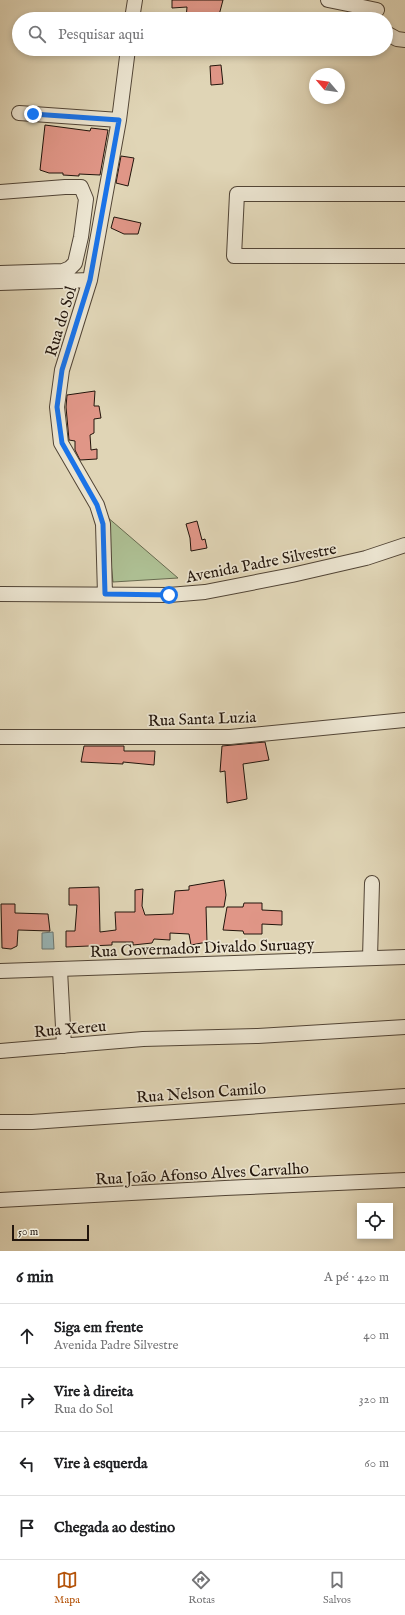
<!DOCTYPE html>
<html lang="pt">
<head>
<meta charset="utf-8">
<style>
	:root { --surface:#fff; --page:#f6f6f6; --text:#202124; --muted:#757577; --line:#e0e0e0; --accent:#b45309 }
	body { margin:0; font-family:"IM FELL English",serif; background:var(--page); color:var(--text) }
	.controls { position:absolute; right:12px; bottom:12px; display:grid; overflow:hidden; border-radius:0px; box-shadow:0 2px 6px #0003 }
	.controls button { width:36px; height:36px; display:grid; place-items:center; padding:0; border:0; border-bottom:1px solid var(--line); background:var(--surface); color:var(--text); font:20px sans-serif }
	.compass { position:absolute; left:309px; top:68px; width:36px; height:36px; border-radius:50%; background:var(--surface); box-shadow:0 2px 6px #0003; rotate:299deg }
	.scale { position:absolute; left:12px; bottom:10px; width:77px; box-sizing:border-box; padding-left:4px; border:2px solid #22150c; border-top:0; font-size:11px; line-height:14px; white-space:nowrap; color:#22150c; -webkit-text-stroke:3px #ebe4d0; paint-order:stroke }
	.stop { position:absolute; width:12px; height:12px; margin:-9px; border:3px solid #1a73e8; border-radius:50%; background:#fff }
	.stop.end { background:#1a73e8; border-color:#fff; box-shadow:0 1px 4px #0008 }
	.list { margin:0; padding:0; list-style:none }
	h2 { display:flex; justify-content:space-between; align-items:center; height:52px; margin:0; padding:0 16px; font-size:17px }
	h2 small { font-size:13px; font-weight:400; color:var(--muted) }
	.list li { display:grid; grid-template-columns:26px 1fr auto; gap:12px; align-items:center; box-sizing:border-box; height:64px; padding:0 16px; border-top:1px solid var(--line) }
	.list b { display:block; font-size:15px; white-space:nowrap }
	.list p { margin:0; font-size:13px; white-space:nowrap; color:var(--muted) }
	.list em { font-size:13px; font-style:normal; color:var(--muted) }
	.icon { flex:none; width:22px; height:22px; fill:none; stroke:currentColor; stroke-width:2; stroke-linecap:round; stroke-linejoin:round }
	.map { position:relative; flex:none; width:405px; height:1251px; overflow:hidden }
	.search { position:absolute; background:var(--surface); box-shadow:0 2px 6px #0003; left:12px; right:12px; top:12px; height:44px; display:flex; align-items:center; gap:10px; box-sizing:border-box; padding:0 14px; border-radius:22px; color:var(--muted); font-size:15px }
	.sheet { height:308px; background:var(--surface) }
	nav { display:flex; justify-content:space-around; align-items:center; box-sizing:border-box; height:56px; border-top:1px solid var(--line); background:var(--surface); font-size:11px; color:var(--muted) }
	nav a { display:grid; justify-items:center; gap:2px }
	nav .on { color:var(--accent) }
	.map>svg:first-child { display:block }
	.green { fill:#adbe92; stroke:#686a4f }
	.water { fill:#98b6b8; stroke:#697673 }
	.building { fill:#e09687; stroke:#22150c }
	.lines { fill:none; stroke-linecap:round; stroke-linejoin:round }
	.minor-casing { stroke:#524536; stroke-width:16 }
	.minor { stroke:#ebe4d0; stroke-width:14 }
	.route { stroke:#1a73e8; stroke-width:5 }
	.labels { text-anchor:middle; stroke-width:3.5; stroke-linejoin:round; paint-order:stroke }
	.street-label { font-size:16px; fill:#22150c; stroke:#ebe4d0 }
</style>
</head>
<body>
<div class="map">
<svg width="405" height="1251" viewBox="0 0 405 1251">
	<rect width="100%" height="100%" fill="#e0d5b6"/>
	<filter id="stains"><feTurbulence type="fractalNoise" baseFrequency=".005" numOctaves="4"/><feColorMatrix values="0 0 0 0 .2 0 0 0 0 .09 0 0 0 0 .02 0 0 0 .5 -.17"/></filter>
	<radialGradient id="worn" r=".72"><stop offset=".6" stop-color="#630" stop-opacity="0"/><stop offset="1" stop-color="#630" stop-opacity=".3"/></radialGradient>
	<!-- green -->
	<path class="green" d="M106 516 178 578 113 582Z"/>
	<!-- water -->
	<path class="water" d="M53 932 54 949H42V933Z"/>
	<!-- building -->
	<path class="building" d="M172 0H223L218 19H186L187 7 172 8Z
		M221 65 223 84 211 85 210 66Z
		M45 125 90 131 91 128 108 130 100 175 79 174V176L63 175V173H49L40 170Z
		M121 156 134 158 128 186 116 183Z
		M114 217 141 223 138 234H124L111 228Z
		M95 391 94 406H99L101 418 94 419V433L90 435 91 450 97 449V459L80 460 75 450V441L69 440 66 407 67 395Z
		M197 521 202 540 205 539 207 548 191 551 190 538 186 524Z
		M265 742 269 760 243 764 247 799 227 803 225 771 220 772 222 746Z
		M84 746H124V751H155L154 765 123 762V764L81 762Z
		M224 880 226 895 224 907H206L207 942 191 945 189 934 170 933V940L154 939 152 943 133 945V942H112V945L66 947V931H75L77 905H69V888L99 887 100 932 116 930 115 912H135V890L143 889 142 906 145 915 173 914 175 891 189 890V886Z
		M244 903H262V910L282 911V925L262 924V934H244L243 931 223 930 227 907H243Z
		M1 904H15V913L48 914 50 931 18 930 17 946 11 949 2 948Z"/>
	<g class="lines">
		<!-- minor casing -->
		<g class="minor-casing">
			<path id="minor" d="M328 0 377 10
				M132 19 135 0
				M386 33 397 39 405 40
				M19 113 119 120
				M0 192 65 187H81L86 199 81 237 75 263 70 268 63 271 0 273
				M405 194H237L234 256H405
				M0 283 90 280
				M0 594 169 595 205 592 292 575 366 558 405 545
				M105 594 103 524 97 505 61 443 57 407 62 370 90 280 119 120 128 49
				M0 737H230L405 720
				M370 958 372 883
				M60 970 64 1046
				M0 971 405 957
				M0 1051 143 1039 258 1036 405 1027
				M0 1122H32L405 1096
				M0 1200 225 1188 405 1180"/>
		</g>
		<!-- minor -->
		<use href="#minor" class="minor"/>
	</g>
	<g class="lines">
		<!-- route -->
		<path class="route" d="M33 114 119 120 90 280 62 370 57 407 62 443 97 505 103 524 105 594 169 595"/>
	</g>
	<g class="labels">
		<!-- street labels -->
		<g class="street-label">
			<text transform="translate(60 321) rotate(-73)" y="6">Rua do Sol</text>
			<text transform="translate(261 562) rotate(-11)" y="6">Avenida Padre Silvestre</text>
			<text transform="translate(202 718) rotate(-2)" y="6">Rua Santa Luzia</text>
			<text transform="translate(202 947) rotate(-2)" y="6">Rua Governador Divaldo Suruagy</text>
			<text transform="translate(70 1028) rotate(-5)" y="6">Rua Xereu</text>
			<text transform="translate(201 1092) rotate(-4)" y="6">Rua Nelson Camilo</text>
			<text transform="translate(202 1173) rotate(-3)" y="6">Rua João Afonso Alves Carvalho</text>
		</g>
	</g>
	<rect width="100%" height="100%" filter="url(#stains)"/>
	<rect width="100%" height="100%" fill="url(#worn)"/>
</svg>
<div class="controls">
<button><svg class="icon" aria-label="locate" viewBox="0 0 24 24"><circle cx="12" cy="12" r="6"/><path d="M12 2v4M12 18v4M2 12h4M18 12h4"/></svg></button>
</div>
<svg class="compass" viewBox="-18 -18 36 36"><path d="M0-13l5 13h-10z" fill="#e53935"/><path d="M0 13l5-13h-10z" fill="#757577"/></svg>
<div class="scale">50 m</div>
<div class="stop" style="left:169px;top:595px"></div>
<div class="stop end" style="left:33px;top:114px"></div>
<div class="search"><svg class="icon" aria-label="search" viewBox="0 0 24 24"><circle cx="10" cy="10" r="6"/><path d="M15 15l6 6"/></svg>Pesquisar aqui</div>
</div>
<section class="sheet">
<h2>6 min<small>A pé · 420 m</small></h2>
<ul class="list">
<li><svg class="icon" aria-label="ahead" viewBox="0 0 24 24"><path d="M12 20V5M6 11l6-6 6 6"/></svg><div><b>Siga em frente</b><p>Avenida Padre Silvestre</p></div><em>40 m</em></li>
<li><svg class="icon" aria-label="right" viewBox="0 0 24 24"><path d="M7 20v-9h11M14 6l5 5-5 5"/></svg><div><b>Vire à direita</b><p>Rua do Sol</p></div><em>320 m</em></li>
<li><svg class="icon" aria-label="left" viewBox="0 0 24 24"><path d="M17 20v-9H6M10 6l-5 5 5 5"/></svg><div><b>Vire à esquerda</b></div><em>60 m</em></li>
<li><svg class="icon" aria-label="arrive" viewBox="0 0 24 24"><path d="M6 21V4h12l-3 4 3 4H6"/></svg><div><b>Chegada ao destino</b></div></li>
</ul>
</section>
<nav>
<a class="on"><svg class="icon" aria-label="map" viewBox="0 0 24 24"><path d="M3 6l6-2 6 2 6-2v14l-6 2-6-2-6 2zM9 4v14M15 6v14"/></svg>Mapa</a>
<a><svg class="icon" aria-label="directions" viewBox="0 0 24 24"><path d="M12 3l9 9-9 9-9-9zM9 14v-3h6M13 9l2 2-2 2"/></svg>Rotas</a>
<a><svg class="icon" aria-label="saved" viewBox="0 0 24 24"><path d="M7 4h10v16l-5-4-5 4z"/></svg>Salvos</a>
</nav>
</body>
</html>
